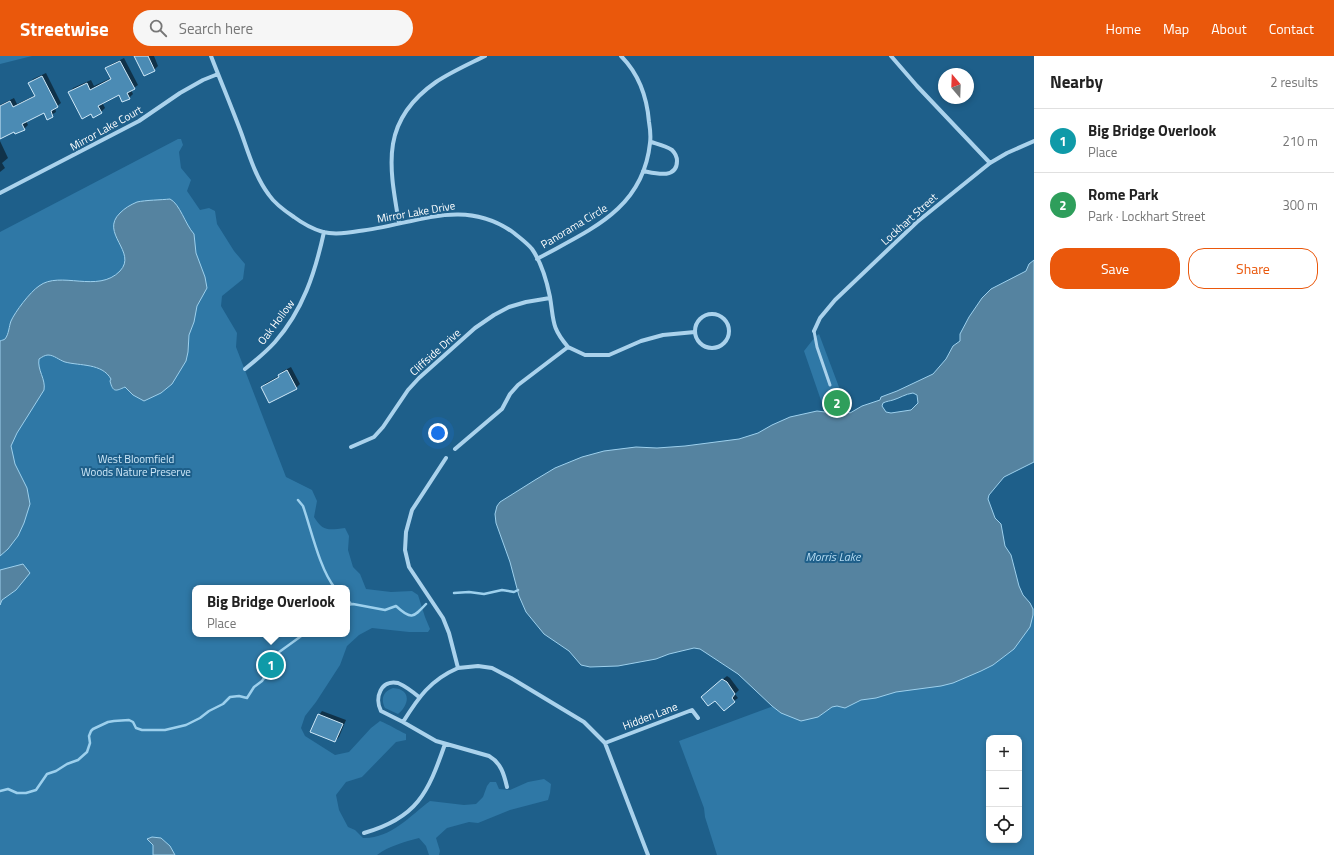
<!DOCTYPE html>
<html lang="en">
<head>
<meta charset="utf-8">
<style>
	:root { --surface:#fff; --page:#f6f6f6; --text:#222; --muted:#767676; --line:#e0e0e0; --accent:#ea580c }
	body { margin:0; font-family:"Titillium Web",sans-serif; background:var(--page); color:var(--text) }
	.controls { position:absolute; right:12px; bottom:12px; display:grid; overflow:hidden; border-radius:8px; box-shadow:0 2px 6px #0003 }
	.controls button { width:36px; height:36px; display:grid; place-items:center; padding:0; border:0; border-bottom:1px solid var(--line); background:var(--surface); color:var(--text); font:20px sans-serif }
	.compass { position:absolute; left:938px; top:12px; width:36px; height:36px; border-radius:50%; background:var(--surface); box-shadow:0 2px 6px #0003; rotate:341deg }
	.you { position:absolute; left:438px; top:377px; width:14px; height:14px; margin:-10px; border:3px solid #fff; border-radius:50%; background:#1a73e8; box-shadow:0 0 0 6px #1a73e833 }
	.badge { display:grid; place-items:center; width:26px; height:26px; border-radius:50%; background:var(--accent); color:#fff; font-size:13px; font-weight:700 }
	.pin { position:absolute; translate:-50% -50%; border:2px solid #fff; box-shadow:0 1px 4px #0006 }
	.popup { position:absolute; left:192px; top:529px; width:158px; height:52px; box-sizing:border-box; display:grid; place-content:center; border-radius:8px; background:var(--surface); filter:drop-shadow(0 1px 3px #0005); font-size:13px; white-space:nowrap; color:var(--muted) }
	.popup b { font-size:15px; color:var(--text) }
	.popup::after { content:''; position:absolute; left:50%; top:100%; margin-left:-8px; border:8px solid transparent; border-top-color:var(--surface) }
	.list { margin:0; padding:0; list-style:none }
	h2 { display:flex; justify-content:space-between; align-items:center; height:52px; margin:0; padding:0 16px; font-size:17px }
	h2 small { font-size:13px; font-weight:400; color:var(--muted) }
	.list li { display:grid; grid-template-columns:26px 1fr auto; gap:12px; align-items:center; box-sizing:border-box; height:64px; padding:0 16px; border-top:1px solid var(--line) }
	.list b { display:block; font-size:15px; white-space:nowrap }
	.list p { margin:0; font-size:13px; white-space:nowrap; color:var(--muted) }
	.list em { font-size:13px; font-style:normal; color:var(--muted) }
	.actions { display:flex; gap:8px; padding:12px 16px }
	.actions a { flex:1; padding:9px 0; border:1px solid var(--accent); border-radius:16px; text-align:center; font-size:14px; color:var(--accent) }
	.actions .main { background:var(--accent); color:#fff }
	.icon { flex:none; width:22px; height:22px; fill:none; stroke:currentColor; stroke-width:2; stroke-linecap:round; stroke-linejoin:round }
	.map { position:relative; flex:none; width:1034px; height:799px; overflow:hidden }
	header { display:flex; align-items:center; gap:24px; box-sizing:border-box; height:56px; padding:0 20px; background:var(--accent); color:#fff }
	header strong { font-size:19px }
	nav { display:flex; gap:22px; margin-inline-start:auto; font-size:14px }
	.search { width:280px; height:36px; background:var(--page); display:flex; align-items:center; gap:10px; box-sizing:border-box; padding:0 14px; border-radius:22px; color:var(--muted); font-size:15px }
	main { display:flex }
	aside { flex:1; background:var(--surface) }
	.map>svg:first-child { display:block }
	.green { fill:#2f78a6; fill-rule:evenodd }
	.water { fill:#5583a0; stroke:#9dd0ed; fill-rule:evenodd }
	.shadow { fill:#0007 }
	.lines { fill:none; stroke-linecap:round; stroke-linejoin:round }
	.stream { stroke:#9dd0ed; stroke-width:2.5 }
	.building { fill:#4b8bb4; stroke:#cfe9f9 }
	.lane { stroke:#aad2ec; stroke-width:3 }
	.street { stroke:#aad2ec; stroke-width:4 }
	.labels { text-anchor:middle; stroke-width:4; stroke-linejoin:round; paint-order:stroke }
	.street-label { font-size:11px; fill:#fff; stroke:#1e5f8a }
	.park-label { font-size:11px; fill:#cfe9f9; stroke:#1e5f8a }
	.water-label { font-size:12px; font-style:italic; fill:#b6dcf3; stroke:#1e5f8a }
</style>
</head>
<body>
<header>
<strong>Streetwise</strong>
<div class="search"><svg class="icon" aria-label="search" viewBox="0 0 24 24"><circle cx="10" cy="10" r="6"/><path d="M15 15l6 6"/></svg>Search here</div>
<nav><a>Home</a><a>Map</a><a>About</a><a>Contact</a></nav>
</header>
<main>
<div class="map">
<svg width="1034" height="799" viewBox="0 0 1034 799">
	<rect width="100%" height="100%" fill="#1e5f8a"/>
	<!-- green -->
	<path class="green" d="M0 0H32L0 8Z
		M178 83H181L183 89 179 96 181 112 191 124 187 135 200 154 209 152 215 155 217 168 234 195 245 208 243 223 222 240 221 250 237 277 236 291 286 421 312 434 317 445 314 461C323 476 329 474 345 472L349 480 348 494 353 511 360 518 366 533 391 536 412 535 418 539 425 561 430 573 428 576H409L372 572 359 579 347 590 340 609 316 646 305 660 301 672 305 680 335 699 349 696 371 672 380 665C390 669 397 674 406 678V684L396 686 362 721 346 726 336 739 339 754 348 771 355 774 363 782C390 783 410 760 430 745L464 749 476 748 483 741 487 730 490 726H496L499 733 510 734 528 726 544 723 551 728 550 737 548 744 510 754 478 767 469 766 447 772 436 782 440 795 439 799H429L426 790 419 782C404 786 389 790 377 799H0V176ZM195 532H347V578H195Z
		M819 278 848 355V357L838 352 825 356 804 295 815 281Z
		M1034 552V799H717L705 761 704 752 679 685 928 593ZM989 682H1019V784H989Z
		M393 632C411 633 410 648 398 658L385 652C380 642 384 635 393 632Z"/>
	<!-- water -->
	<path class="water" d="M170 143C180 148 185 168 194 178L196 197 205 221 207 232 197 250 194 266 189 279 188 296 186 305 172 328 161 337 144 345 133 339 125 331C116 335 113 337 110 325L111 323C102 307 80 310 65 306 59 304 54 299 48 299 45 299 42 301 39 303 37 314 46 323 44 334L17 377 11 390 15 408 27 432 30 448 24 467 18 480 8 493 0 500V285C2 284 4 284 5 283 9 278 9 270 11 265 15 256 30 236 39 230 60 214 98 238 120 215 138 196 99 177 120 157 125 152 130 149 137 146 146 144 161 144 170 143Z
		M1034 204V406L1004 421 989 439 988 443 995 462 1001 468 1005 490 1011 499 1019 530 1023 539 1030 547 1033 553V559L1030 571 1014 593 993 609 981 615 953 627 941 630 896 636 876 642 861 644 845 652 837 650 832 651 818 661 801 665 781 657 772 650 738 618 700 593 694 592 669 598 656 603 618 610 590 611 581 609 569 595 544 578 526 556 519 540 510 506 496 467 495 458 497 450 500 446 535 424 555 412 582 401 604 395 636 391 657 392 685 390 739 383 758 377 772 369 790 361 817 355 825 356 838 352 850 357 862 350 880 344 881 341 897 335 933 318 946 303 953 290 960 285V278L969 261 982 242 991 233 1026 215 1029 208ZM913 337 917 339 918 347 911 354 891 357 886 356 882 350 883 347C887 345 890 345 893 344 900 342 905 338 913 337Z
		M23 508 30 517 16 534 2 544 0 549V514Z
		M152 781 161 782 170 790 175 799H153V789L147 783Z"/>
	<!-- shadow -->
	<path class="shadow" d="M135 0H154L158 10 154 14Z
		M124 2 138 29 131 34 133 38 129 42 119 38 102 46 105 52 101 56 91 57 70 36 73 32 91 24 94 30 111 22 106 13 110 9Z
		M46 17 61 47 55 52 56 56 47 62 44 56 26 65 28 69 24 73 15 75 0 82V49L14 42 17 48 36 39 30 27 33 23Z
		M0 85 8 102 2 107 5 112 0 116Z
		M291 311 300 328 296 332 262 331 266 327 279 320 283 315Z
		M727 620 730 622 739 634 735 638 738 642 734 645 715 644 706 637Z
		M322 655 346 664 339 681 335 685 319 659Z"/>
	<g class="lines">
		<!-- stream -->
		<path class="stream" d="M298 444 303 450C311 473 320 514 335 532
			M454 537 469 536 484 538 502 534 514 536 518 534
			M347 543 351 548
			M347 549 353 548 385 554 396 550C411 564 413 562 426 548
			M0 735 8 733 17 737H26L36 734 47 718 56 715 67 708 78 704 87 696 90 687 89 680 91 675 93 673 108 666 114 665 129 664 133 666 136 672 142 674H165L186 669 200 662 209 655 223 648 230 641 239 640 247 642 254 631 262 625 269 615 272 603 275 599 304 578"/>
	</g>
	<!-- building -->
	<path class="building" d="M134 0H148L155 15 144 20Z
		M120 5 135 33 127 37 130 43 122 46 119 39 98 50 102 57 93 62 91 58 82 63 68 36 87 27 90 34 111 23 105 12Z
		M42 20 58 51 51 55 53 61 47 64 44 57 22 68 25 74 15 78 14 76 0 83V50L10 45 13 51 35 40 28 27Z
		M287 314 297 333 269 347 261 331 279 321 278 319Z
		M722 623 727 626 735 638 732 642 735 646 724 655 715 645 708 650 701 641Z
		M318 658 343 668 335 686 310 676Z"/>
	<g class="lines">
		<!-- lane -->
		<path class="lane" d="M814 275 817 291 830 329"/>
		<!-- street -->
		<path class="street" d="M211 0C221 26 232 52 242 79 249 99 256 122 269 139 275 148 285 155 294 161 302 167 313 173 323 176 335 179 348 177 359 175 414 169 463 140 514 177 520 182 527 187 532 193 541 206 547 226 550 241 554 265 551 271 568 291L518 329 510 338 502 353 455 393
			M891 0 917 30 990 107
			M643 115C654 117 677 124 677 105 677 101 675 97 672 94 666 90 657 88 651 86
			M0 137 139 65 180 37 203 24 218 18
			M399 167C389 109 380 65 436 26 451 16 469 8 485 0
			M537 203C589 174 643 154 650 87 651 80 650 72 649 66 647 41 639 18 621 0
			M695 275a17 17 0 1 1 34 0a17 17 0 1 1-34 0Z
			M814 275 820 262 835 244 917 166 990 107 1007 97 1034 85
			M568 291 585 299H609L641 285 663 279 695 276
			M245 313C255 305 266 296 275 286 303 254 315 217 324 176
			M351 391 374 381 383 371 408 334 419 322 475 272 494 259 509 251 526 246 550 242
			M446 402 412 454 406 476 405 494 409 511 443 562 449 577 458 612 478 610 492 612 511 622 584 666 605 687 648 799
			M458 612C430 624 418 642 403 666L436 685 489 700C501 707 504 718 507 731
			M403 666 381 655C374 642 381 623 398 627 405 630 413 636 419 641
			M605 687 692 654 698 662
			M364 777C417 762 428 737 445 688"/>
	</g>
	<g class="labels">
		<!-- street labels -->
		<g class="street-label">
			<text transform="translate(106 72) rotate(-29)" y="4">Mirror Lake Court</text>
			<text transform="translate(416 156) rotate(-10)" y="4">Mirror Lake Drive</text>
			<text transform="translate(909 163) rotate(-42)" y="4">Lockhart Street</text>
			<text transform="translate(574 170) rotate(-31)" y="4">Panorama Circle</text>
			<text transform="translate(276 266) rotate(-53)" y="4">Oak Hollow</text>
			<text transform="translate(435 296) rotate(-42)" y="4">Cliffside Drive</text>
			<text transform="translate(650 660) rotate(-21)" y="4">Hidden Lane</text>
		</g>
		<!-- park labels -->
		<g class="park-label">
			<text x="136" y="407">West Bloomfield<tspan x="136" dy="13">Woods Nature Preserve</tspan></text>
		</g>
		<!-- water labels -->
		<g class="water-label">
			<text x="833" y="505">Morris Lake</text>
		</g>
	</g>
</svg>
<div class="controls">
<button>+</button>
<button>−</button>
<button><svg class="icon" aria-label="locate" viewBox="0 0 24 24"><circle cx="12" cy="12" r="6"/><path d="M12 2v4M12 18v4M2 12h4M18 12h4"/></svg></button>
</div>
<svg class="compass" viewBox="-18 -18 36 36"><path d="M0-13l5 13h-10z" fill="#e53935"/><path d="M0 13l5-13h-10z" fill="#767676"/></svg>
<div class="you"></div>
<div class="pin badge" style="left:271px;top:609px;background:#0f9aa8">1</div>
<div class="popup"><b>Big Bridge Overlook</b>Place</div>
<div class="pin badge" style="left:837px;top:347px;background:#2e9e5b">2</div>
</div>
<aside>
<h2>Nearby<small>2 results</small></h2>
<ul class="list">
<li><span class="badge" style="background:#0f9aa8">1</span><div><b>Big Bridge Overlook</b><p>Place</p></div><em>210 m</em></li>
<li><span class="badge" style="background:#2e9e5b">2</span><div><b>Rome Park</b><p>Park · Lockhart Street</p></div><em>300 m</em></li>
</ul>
<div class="actions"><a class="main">Save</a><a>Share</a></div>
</aside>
</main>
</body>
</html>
